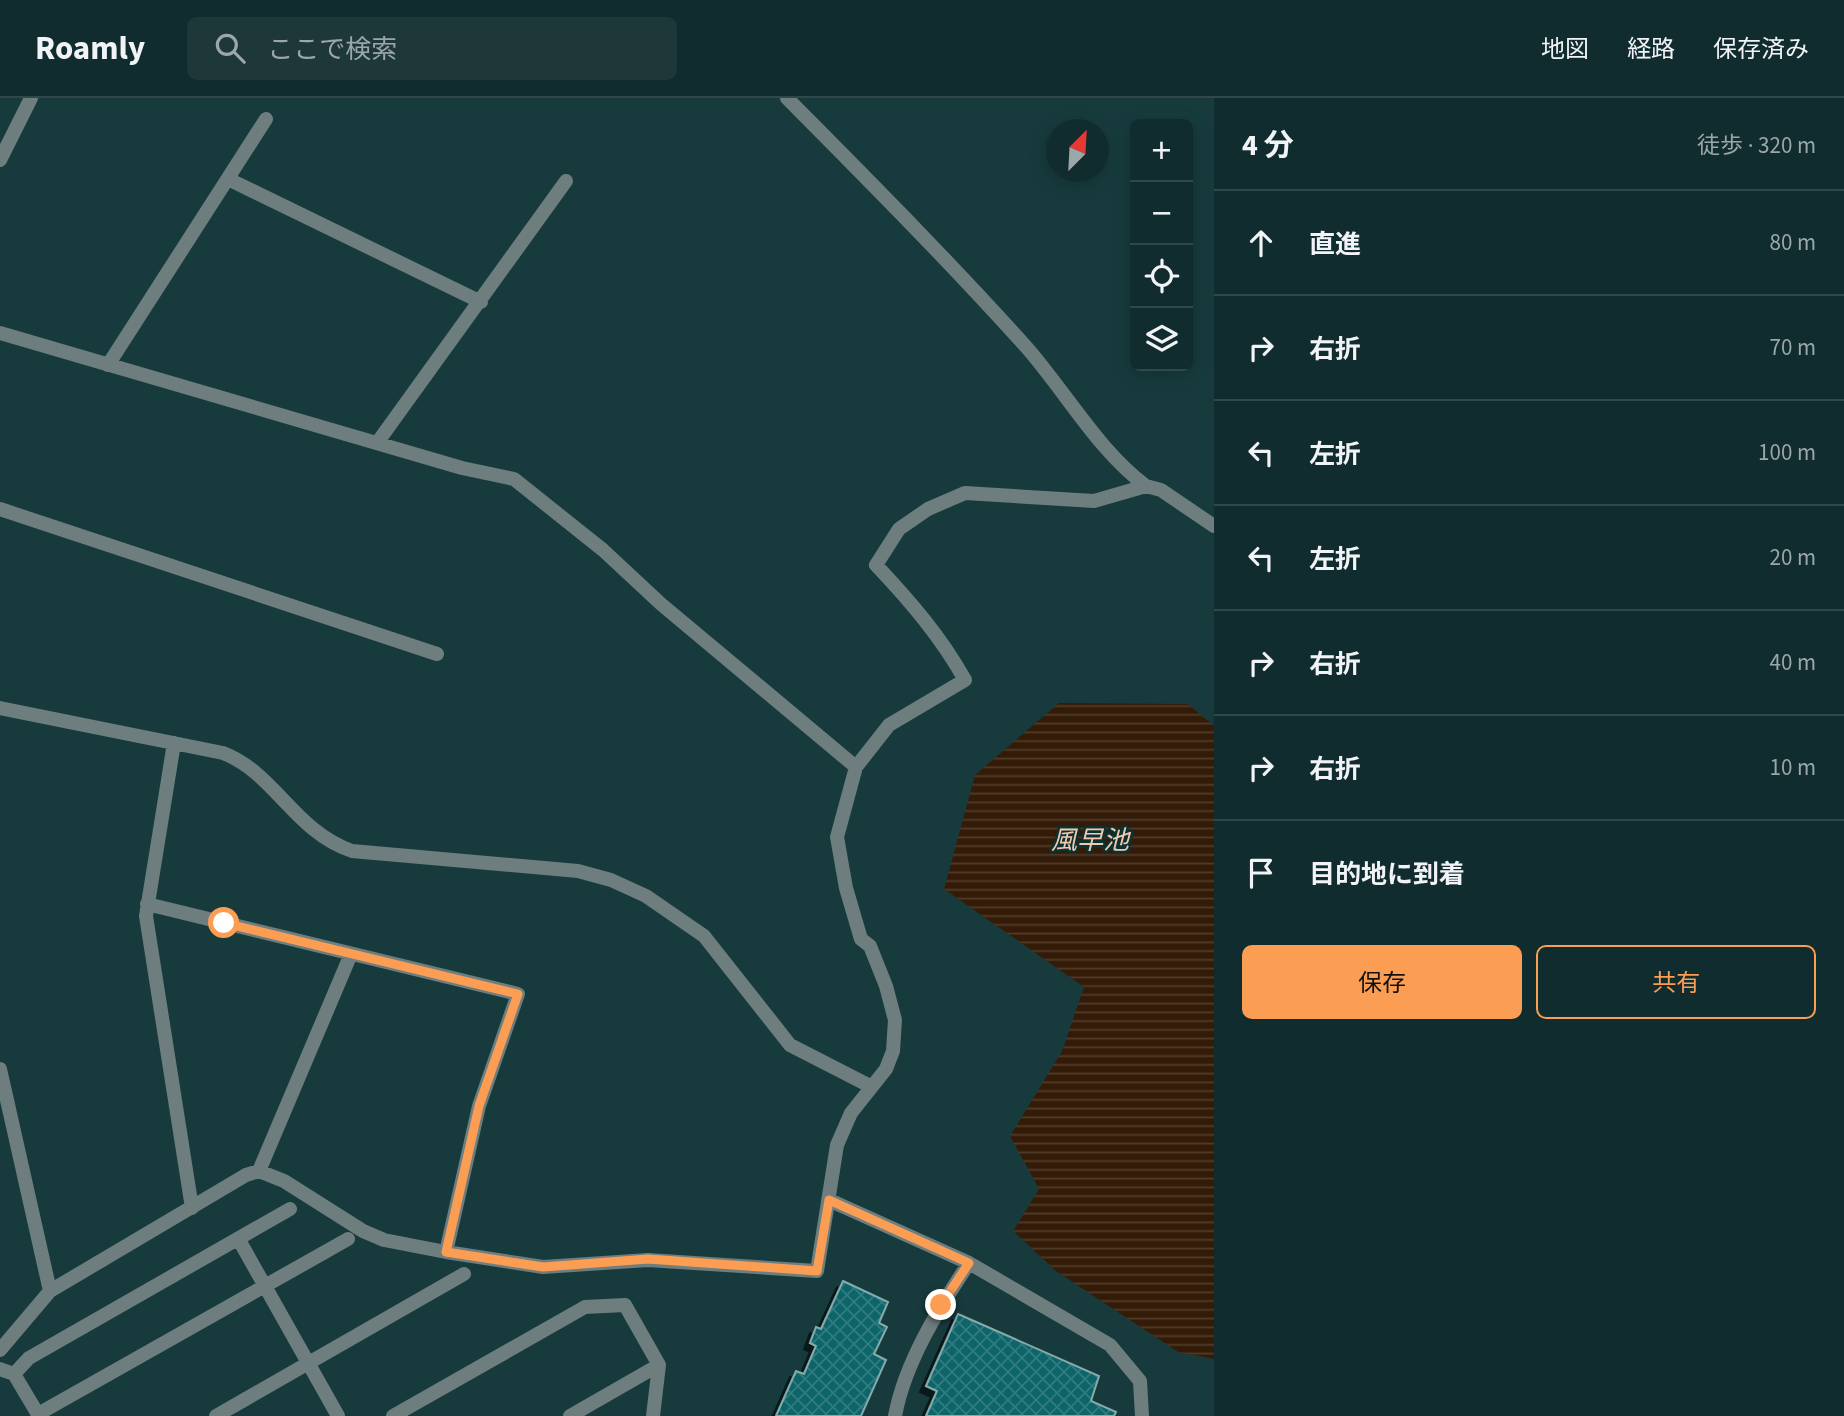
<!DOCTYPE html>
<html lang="ja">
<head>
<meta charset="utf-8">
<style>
	:root { --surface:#112c2e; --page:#1e383a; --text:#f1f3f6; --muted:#9ca7aa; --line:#30484a; --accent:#fc9d54 }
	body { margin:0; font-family:"Source Sans 3","Noto Sans JP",sans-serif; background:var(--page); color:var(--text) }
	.controls { position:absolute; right:21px; top:21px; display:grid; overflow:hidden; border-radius:10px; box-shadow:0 4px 18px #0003 }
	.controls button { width:63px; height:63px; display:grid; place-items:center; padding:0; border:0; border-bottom:2px solid var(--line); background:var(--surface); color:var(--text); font:35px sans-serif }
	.compass { position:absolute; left:1046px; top:21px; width:63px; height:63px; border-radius:50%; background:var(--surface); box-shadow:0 4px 18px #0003; rotate:24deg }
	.stop { position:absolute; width:21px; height:21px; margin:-16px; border:5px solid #fc9d54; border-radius:50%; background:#fff }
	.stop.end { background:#fc9d54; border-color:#fff; box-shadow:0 2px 7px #0008 }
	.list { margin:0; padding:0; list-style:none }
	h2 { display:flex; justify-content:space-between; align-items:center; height:91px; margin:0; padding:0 28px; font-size:30px }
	h2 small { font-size:23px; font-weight:400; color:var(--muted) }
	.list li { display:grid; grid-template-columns:46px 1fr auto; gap:21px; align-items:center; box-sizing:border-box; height:105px; padding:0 28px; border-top:2px solid var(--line) }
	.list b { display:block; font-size:26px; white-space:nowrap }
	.list em { font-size:23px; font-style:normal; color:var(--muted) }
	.actions { display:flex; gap:14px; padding:21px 28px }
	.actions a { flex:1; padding:16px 0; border:2px solid var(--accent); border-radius:10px; text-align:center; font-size:24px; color:var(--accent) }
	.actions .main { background:var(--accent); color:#111 }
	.icon { flex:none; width:38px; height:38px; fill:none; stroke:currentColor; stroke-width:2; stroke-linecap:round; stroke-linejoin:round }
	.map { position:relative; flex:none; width:1214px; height:1318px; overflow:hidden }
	header { display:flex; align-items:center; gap:42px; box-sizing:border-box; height:98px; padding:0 35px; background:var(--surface); border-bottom:2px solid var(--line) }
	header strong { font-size:33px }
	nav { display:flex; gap:38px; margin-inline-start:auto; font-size:24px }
	.search { width:490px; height:63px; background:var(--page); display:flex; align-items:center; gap:18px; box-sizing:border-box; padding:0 24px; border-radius:10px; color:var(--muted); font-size:26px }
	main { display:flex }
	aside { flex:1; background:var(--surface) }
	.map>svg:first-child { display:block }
	.water { fill:url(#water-rules) }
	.building { fill:url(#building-cross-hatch); stroke:#85abad; stroke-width:2; filter:url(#shadow) }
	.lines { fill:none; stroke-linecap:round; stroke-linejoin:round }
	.street { stroke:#6e7d7e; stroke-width:14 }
	.route { stroke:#fc9d54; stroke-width:9 }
	.labels { text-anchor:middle; stroke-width:5; stroke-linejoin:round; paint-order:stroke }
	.water-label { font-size:26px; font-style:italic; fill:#f3c9ac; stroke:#0b3133 }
</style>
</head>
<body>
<header>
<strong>Roamly</strong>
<div class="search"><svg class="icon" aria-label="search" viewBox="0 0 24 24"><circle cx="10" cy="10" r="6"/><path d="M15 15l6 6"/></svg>ここで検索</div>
<nav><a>地図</a><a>経路</a><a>保存済み</a></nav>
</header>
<main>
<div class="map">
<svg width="1214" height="1318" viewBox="0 0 1214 1318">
	<defs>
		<pattern id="water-rules" width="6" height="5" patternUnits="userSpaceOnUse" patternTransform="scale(1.75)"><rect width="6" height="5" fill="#341b07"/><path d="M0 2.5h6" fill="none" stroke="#503c2b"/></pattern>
		<pattern id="building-cross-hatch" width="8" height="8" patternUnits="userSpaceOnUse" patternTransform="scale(1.75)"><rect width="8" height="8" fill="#0f656b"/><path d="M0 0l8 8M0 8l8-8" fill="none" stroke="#317b80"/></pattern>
		<filter id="shadow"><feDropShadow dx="-6" dy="6" stdDeviation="0" flood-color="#0009"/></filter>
	</defs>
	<rect width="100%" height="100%" fill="#173b3d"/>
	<!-- water -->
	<path class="water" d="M1059 605 1188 606 1214 628V1261L1178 1254 1056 1173 1013 1133 1039 1091 1010 1038 1062 953 1084 889 944 791 975 677Z"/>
	<!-- building -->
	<path class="building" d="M843 1183 888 1204 879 1225 887 1229 874 1256 886 1262 861 1318H776L796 1273 804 1276 816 1248 810 1245 816 1229 821 1231Z
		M958 1216 1099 1278 1091 1303 1116 1314 1114 1318H926L937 1293 926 1288Z"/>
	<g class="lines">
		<!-- street -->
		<path class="street" d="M0 62 31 0
			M228 81 481 204
			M0 235 462 370 514 381 603 452 661 506 856 669
			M108 267 266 21
			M377 345 566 83
			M1146 388 1161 392 1214 428
			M0 411 437 556
			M0 610 223 655C275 675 294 733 352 753L578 773 611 782 646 798 704 838 790 947 870 988
			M174 645 146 818 192 1110
			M147 806 518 896 479 1008 446 1154
			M0 971 50 1193
			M259 1073 351 856
			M829 1102 969 1165 1110 1247 1140 1283 1142 1318
			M239 1142 338 1318
			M0 1252 50 1193 246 1077 259 1073 284 1083 363 1133 384 1142 446 1154 543 1169 648 1162 817 1173 837 1047 851 1015 886 971 893 953 895 922 886 888 870 848 861 841 846 790 837 739 856 669 889 627 965 582C941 539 910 503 876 467L899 431 928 411 965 395 1094 403 1146 388C1098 352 1067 296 1028 251 950 164 869 83 787 0
			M0 1271 14 1276 39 1318
			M14 1276 29 1260 290 1111
			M38 1316 348 1141
			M216 1318 464 1176
			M393 1318 585 1209 625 1207 659 1267 653 1318
			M570 1318 659 1267
			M895 1318C905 1264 939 1210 969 1165"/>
	</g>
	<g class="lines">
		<!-- route -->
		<path class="route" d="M224 825 518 896 479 1008 446 1154 543 1169 648 1161 817 1173 829 1102 969 1165 941 1207"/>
	</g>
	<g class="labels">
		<!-- water labels -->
		<g class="water-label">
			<text x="1090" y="751">風早池</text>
		</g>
	</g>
</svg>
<div class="controls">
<button>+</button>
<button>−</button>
<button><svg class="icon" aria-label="locate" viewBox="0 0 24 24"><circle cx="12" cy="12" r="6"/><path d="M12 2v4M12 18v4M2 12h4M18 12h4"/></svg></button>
<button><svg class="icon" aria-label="layers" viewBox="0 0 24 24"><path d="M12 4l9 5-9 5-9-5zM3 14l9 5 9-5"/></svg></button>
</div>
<svg class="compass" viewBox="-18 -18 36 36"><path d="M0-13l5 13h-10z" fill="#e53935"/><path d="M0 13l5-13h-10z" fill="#9ca7aa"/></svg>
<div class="stop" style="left:224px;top:825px"></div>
<div class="stop end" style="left:941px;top:1207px"></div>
</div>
<aside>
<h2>4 分<small>徒歩 · 320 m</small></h2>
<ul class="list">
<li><svg class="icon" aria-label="ahead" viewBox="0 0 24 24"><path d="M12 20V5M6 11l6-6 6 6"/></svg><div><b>直進</b></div><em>80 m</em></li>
<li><svg class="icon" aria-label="right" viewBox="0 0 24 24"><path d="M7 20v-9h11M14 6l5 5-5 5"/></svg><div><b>右折</b></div><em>70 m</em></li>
<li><svg class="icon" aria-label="left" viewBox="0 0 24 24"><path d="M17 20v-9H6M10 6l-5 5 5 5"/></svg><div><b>左折</b></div><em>100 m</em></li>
<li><svg class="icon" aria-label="left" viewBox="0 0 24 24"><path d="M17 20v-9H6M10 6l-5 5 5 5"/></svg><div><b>左折</b></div><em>20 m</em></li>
<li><svg class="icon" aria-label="right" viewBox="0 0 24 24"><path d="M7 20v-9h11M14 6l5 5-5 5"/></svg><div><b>右折</b></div><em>40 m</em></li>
<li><svg class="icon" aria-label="right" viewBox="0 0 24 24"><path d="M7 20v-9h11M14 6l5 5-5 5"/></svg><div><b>右折</b></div><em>10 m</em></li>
<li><svg class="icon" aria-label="arrive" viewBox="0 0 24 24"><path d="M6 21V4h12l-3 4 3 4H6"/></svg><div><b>目的地に到着</b></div></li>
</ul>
<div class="actions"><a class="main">保存</a><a>共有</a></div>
</aside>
</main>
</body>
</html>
